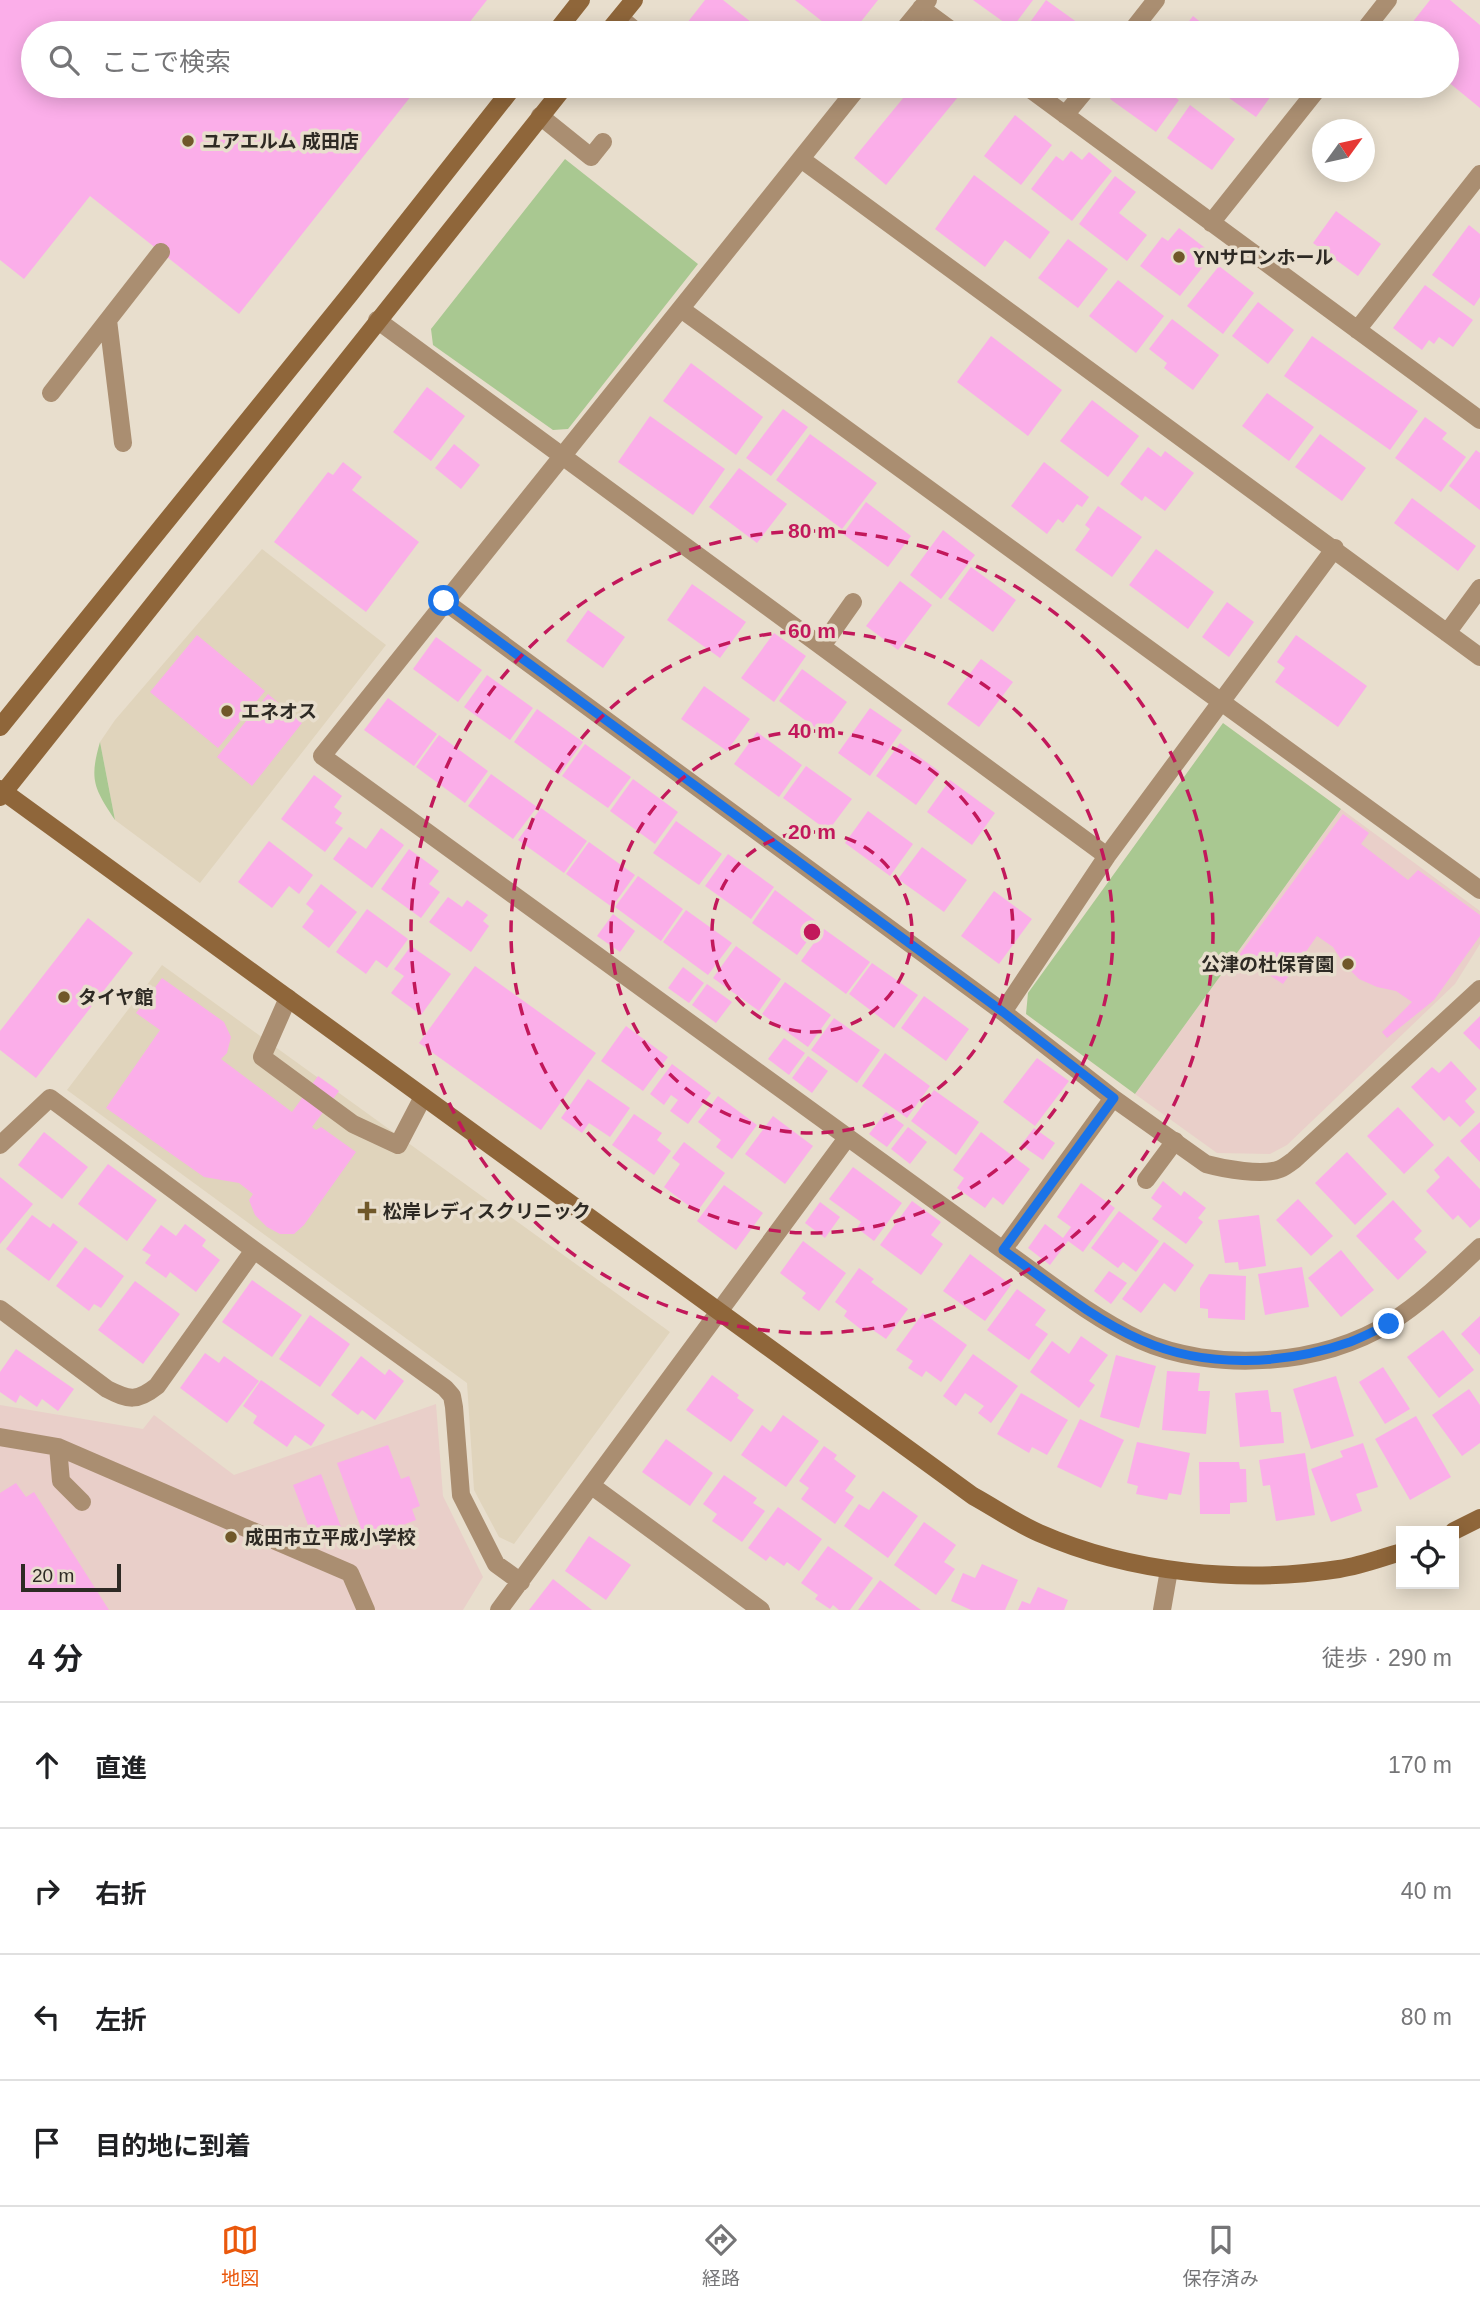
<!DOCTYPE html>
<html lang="ja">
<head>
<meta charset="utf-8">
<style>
	:root { --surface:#fff; --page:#f2f2f2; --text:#202124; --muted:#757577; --line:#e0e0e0; --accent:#ea580c }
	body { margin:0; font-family:Helvetica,"Noto Sans JP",sans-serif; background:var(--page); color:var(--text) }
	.controls { position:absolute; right:21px; bottom:21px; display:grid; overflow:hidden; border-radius:0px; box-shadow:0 4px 18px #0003 }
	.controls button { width:63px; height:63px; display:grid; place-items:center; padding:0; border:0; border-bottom:2px solid var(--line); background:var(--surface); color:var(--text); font:35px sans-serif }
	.compass { position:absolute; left:1312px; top:119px; width:63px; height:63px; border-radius:50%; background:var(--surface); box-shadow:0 4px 18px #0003; rotate:57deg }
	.scale { position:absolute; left:21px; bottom:18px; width:100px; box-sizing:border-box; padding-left:7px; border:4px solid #2e2a24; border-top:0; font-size:19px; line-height:24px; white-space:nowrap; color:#2e2a24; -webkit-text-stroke:5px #e8decd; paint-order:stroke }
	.stop { position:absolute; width:21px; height:21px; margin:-16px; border:5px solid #1a73e8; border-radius:50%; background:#fff }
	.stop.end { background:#1a73e8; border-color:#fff; box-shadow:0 2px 7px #0008 }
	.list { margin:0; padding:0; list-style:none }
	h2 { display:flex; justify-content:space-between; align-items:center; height:91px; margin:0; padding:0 28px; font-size:30px }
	h2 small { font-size:23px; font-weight:400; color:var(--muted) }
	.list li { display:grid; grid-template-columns:46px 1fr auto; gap:21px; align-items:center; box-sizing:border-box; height:126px; padding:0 28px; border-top:2px solid var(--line) }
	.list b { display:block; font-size:26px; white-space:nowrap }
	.list em { font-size:23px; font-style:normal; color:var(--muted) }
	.icon { flex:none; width:38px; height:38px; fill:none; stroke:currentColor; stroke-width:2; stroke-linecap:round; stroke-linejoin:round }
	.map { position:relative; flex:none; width:1480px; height:1610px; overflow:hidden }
	.search { position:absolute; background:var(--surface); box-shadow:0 4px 18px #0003; left:21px; right:21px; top:21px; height:77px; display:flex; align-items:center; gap:18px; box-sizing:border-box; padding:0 24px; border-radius:38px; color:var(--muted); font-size:26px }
	.sheet { height:595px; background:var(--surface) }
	nav { display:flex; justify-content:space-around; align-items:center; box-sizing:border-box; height:98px; border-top:2px solid var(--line); background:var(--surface); font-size:19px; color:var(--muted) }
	nav a { display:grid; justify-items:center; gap:4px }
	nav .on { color:var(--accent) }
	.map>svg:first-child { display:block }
	.built { fill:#e0d4bc }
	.education { fill:#e9cfc9 }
	.green { fill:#a9c891 }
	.building { fill:#fbaee9 }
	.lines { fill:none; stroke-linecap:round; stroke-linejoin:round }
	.lane { stroke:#aa8e71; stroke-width:18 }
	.street { stroke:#aa8e71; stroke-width:18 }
	.secondary { stroke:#8f663a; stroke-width:18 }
	.route { stroke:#1a73e8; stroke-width:9 }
	.ring { fill:none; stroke:#c2185b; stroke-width:3.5; stroke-dasharray:12 9 }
	.poi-dot { fill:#705829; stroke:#e8decd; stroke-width:2.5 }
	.labels { text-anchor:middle; stroke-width:7; stroke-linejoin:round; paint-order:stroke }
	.poi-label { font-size:19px; font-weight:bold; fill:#2e2a24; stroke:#e8decd; text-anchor:start }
	.centre { fill:#c2185b; stroke:#e8decd; stroke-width:3.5 }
	.ring-label { font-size:21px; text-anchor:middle; font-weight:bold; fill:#c2185b; stroke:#e8decd; stroke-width:7; stroke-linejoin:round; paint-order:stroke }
</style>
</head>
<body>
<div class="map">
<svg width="1480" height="1610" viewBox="0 0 1480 1610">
	<rect width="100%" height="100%" fill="#e8decd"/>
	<!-- built -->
	<path class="built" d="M262 549 386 645 200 883 115 820 100 742 115 720Z
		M162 965 670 1332 514 1544 499 1537 474 1490 467 1383 67 1090Z"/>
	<!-- education -->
	<path class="education" d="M1341 809 1480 911V944L1455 984 1287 1145 1270 1154 1217 1153 1135 1094Z
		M436 1404 443 1496 483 1577 463 1610H0V1405L143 1429 154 1415 234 1475Z"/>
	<!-- green -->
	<path class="green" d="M565 159 698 264 568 429 553 430 433 345 431 329Z
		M1223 723 1341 809 1135 1094 1026 1014 1028 993Z
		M100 742 115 820C94 788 89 780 100 742Z"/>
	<!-- building -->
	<path class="building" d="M0 0H487L461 33H33V86H419L239 314 90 196 24 279 0 260Z
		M705 0H723L765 33H682L680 32Z
		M795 0H878L852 33H837Z
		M973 0H1033L1012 28Z
		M1046 0 1092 33 1023 32Z
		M1430 0H1450L1480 25V108L1447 81V33H1404Z
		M1193 16 1214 33H1180Z
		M913 86H967L886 185 854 158Z
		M1120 86H1159L1179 100 1156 132 1110 99Z
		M1212 86H1278L1256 117Z
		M1190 105 1235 139 1212 170 1167 138Z
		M1015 115 1052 145 1021 185 984 156Z
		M1071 151 1082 160 1089 152 1112 171 1072 221 1031 189 1056 156 1063 161Z
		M974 175 1050 232 1030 259 1005 240 985 267 935 229Z
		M1115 176 1136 192 1119 213 1147 235 1127 261 1079 224Z
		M1336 211 1381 244 1358 276 1313 243Z
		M1469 225 1480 234V297L1474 306 1432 275Z
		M1179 228 1213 254 1180 296 1140 266 1162 237 1168 241Z
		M1068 239 1108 269 1078 308 1038 278Z
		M1219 266 1254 293 1223 334 1187 306Z
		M1118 280 1164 316 1136 353 1089 316Z
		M1425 285 1473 320 1453 347 1439 337 1434 344 1429 340 1422 350 1393 328Z
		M1258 302 1294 330 1268 364 1232 336Z
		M1172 319 1219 355 1193 390 1164 368 1167 363 1149 349Z
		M991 336 1062 390 1028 436 957 382Z
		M1312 336 1418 411 1390 450 1284 376Z
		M691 363 763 417 736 455 663 401Z
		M427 387 465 416 431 461 393 432Z
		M1267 393 1314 427 1289 461 1242 426Z
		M1092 400 1139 436 1108 477 1060 441Z
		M783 409 808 427 771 476 746 458Z
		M650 416 725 469 693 515 618 462Z
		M1425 417 1447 433 1442 439 1466 457 1441 492 1395 458Z
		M810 434 877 483 842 529 776 480Z
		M1320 434 1366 468 1342 501 1295 467Z
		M454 444 480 465 461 489 435 468Z
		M1148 447 1161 457 1165 451 1194 473 1165 511 1145 496 1142 501 1120 484Z
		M1476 450 1480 453V510L1449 486Z
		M343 462 362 477 352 490 419 542 366 612 274 542 328 472 333 475Z
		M1044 462 1089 497 1082 507 1077 504 1063 523 1058 519 1047 534 1011 506Z
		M739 468 787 504 757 543 709 507Z
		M1412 498 1476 546 1458 571 1394 523Z
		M866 502 911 536 888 567 843 534Z
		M1098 506 1142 537 1112 577 1075 550 1090 529 1085 525Z
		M943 530 975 555 941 599 910 575Z
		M1156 549 1214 592 1188 629 1129 585Z
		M971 567 1016 600 993 632 948 599Z
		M900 581 932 605 898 650 866 626Z
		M692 584 746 622 720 658 667 620Z
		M1227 602 1254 622 1229 657 1202 637Z
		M588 610 625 637 603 668 566 641Z
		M774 633 806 656 774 702 741 678Z
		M197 635 265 691 218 748 150 692Z
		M1296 635 1367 686 1338 727 1275 682 1285 668 1277 662Z
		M436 637 482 670 458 702 413 669Z
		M981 659 1013 682 979 727 947 704Z
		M802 669 847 702 824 734 779 701Z
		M487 675 533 708 510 740 464 707Z
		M704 686 750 719 727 751 681 719Z
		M268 694 302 723 252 786 217 757Z
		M388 698 437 734 414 766 364 730Z
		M870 708 902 730 870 776 838 753Z
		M537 709 583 742 559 775 514 742Z
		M757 732 802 765 779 797 734 764Z
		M439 735 488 771 465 803 416 767Z
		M900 743 940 772 916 805 876 776Z
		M585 744 631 777 608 808 562 776Z
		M806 766 852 799 828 831 783 798Z
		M491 774 537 807 513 839 468 806Z
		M314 775 342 796 334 807 342 813 335 823 343 828 325 852 281 819Z
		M633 779 678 812 655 844 610 811Z
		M950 780 995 813 972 845 927 812Z
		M541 808 587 841 564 873 518 840Z
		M868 811 913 844 890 876 845 843Z
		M1343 814 1369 833 1361 844 1408 880 1418 870 1480 915V936L1434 1000 1387 1038 1382 1032 1412 1002 1396 991 1377 987 1359 979 1344 964 1333 947 1317 936 1283 984 1239 955Z
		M676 821 722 854 699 885 653 853Z
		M381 828 404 845 372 888 333 859 349 837 366 849Z
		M269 841 313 875 299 894 289 886 272 908 238 882Z
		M589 842 635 875 612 907 566 874Z
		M922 847 967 880 944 912 898 879Z
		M409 849 439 871 429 884 440 892 421 918 381 889Z
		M728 854 774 887 751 919 705 886Z
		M638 876 683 909 661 941 615 907Z
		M321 884 357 912 329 948 302 927 314 911 306 904Z
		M775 890 820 924 797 955 752 923Z
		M994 891 1032 919 999 964 961 936Z
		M448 897 462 907 467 900 488 915 483 921 489 926 471 952 429 922Z
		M367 909 408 939 387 968 376 960 366 974 336 952Z
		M686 910 732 943 708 975 663 942Z
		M613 914 635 931 620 952 597 936Z
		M88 918 133 953 36 1078 0 1050V1031Z
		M824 929 870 962 846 994 801 961Z
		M411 946 451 974 421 1015 391 993 404 976 394 969Z
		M736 946 781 979 759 1011 713 978Z
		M872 963 918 995 894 1028 849 994Z
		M475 966 596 1053 541 1130 419 1043Z
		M683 967 704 983 689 1003 668 988Z
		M162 978 224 1022 231 1037 227 1053 221 1059 292 1112 318 1076 339 1091 312 1127 316 1130 321 1127 356 1152 304 1225 294 1234H280L267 1227 255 1215 249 1200 253 1194 239 1183 204 1177 106 1108 160 1030 136 1013Z
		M785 982 831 1015 808 1047 762 1014Z
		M707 984 732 1002 716 1023 692 1005Z
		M924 996 969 1029 946 1061 901 1028Z
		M1480 1016V1050L1463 1033Z
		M834 1018 880 1050 857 1083 811 1050Z
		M626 1026 668 1057 643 1091 601 1061Z
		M784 1038 805 1053 789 1075 768 1059Z
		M885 1053 930 1086 907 1118 862 1086Z
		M808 1056 828 1071 812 1093 792 1078Z
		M1037 1058 1069 1081 1035 1126 1003 1102Z
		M1451 1061 1477 1089 1465 1101 1475 1112 1460 1127 1449 1116 1444 1121 1411 1087 1432 1067 1439 1073Z
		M672 1064 711 1093 688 1124 670 1111 678 1100 671 1095 664 1105 650 1094Z
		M588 1079 630 1108 610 1137 589 1123 582 1133 561 1118Z
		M934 1090 979 1122 956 1155 911 1121Z
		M718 1096 757 1125 732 1159 716 1147 721 1140 698 1122Z
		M1398 1107 1434 1145 1404 1174 1367 1136Z
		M886 1112 904 1125 887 1147 869 1134Z
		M634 1114 662 1133 657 1140 671 1151 654 1175 612 1145Z
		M773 1116 813 1146 785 1184 745 1154Z
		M1480 1122V1162L1460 1141Z
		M908 1127 927 1142 910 1164 891 1149Z
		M1034 1128 1055 1143 1043 1160 1021 1145Z
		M44 1132 88 1167 62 1199 18 1165Z
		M981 1132 1030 1169 1003 1205 993 1197 985 1208 957 1188 964 1178 953 1170Z
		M684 1142 725 1173 697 1212 664 1187 680 1164 672 1158Z
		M1347 1152 1387 1194 1355 1225 1315 1183Z
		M1448 1156 1480 1189V1219L1470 1228 1458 1215 1453 1220 1426 1191 1440 1177 1434 1170Z
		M108 1164 157 1200 127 1241 78 1204Z
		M853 1167 902 1203 874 1241 857 1228 861 1222 829 1199Z
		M0 1177 33 1204 0 1244Z
		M1163 1181 1181 1196 1184 1191 1206 1208 1198 1218 1203 1222 1186 1244 1152 1219 1162 1206 1151 1198Z
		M1081 1183 1115 1208 1083 1252 1068 1241 1050 1265 1028 1248 1045 1224 1063 1238 1071 1227 1057 1217Z
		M724 1185 763 1213 736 1250 697 1221Z
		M1298 1199 1333 1236 1311 1256 1276 1220Z
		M1393 1200 1422 1231 1414 1239 1427 1252 1398 1280 1356 1236Z
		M912 1201 941 1222 931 1235 943 1244 921 1275 880 1245Z
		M820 1202 840 1217 825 1238 805 1223Z
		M1119 1211 1159 1241 1136 1272 1123 1262 1118 1268 1091 1248Z
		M32 1215 50 1228 53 1223 78 1242 49 1281 6 1249Z
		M1259 1215 1266 1266 1239 1270 1238 1262 1225 1263 1218 1220Z
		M185 1224 206 1240 202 1246 220 1260 196 1292 170 1272 166 1278 145 1263 151 1255 142 1250 161 1225 176 1236Z
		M803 1241 846 1273 819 1311 802 1298 806 1293 780 1273Z
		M1164 1242 1194 1265 1175 1292 1164 1283 1141 1313 1122 1299Z
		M85 1247 124 1276 101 1308 94 1304 89 1311 56 1286Z
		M1341 1250 1374 1290 1341 1317 1308 1278Z
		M970 1254 1011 1285 985 1321 943 1291Z
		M1302 1267 1309 1307 1265 1315 1258 1274Z
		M859 1268 874 1279 871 1282 908 1309 886 1339 867 1326 863 1331 844 1316 847 1311 835 1302Z
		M1109 1271 1127 1283 1111 1304 1094 1291Z
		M1209 1274 1246 1276 1245 1320 1208 1318V1309L1200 1308V1288Z
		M252 1280 302 1315 272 1357 222 1322Z
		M135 1281 180 1314 143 1364 98 1330Z
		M1017 1289 1046 1310 1035 1325 1048 1334 1029 1360 987 1330Z
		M923 1313 967 1345 941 1382 926 1371 922 1377 908 1368 913 1361 896 1350Z
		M310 1315 350 1344 320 1387 279 1359Z
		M1480 1316V1355L1461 1334Z
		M1443 1330 1474 1370 1439 1398 1407 1357Z
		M1081 1336 1108 1355 1089 1381 1095 1385 1079 1408 1030 1372 1052 1341 1069 1354Z
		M16 1349 74 1389 58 1411 42 1399 37 1407 20 1395 16 1403 0 1392V1372Z
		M205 1353 219 1363 224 1356 259 1381 227 1423 180 1388Z
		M973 1354 1018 1386 991 1423 978 1413 984 1406 965 1393 956 1406 943 1396Z
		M1116 1355 1156 1366 1139 1428 1100 1417Z
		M361 1356 385 1375 389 1369 404 1381 375 1420 362 1410 358 1415 331 1395Z
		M1383 1367 1410 1409 1385 1424 1359 1382Z
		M1167 1371 1200 1373 1198 1391H1210L1206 1434 1162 1430Z
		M712 1375 739 1395 737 1398 754 1410 731 1442 686 1410Z
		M1336 1376 1354 1436 1311 1449 1293 1389Z
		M261 1380 325 1425 311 1446 295 1435 287 1447 253 1423 257 1416 243 1406Z
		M1469 1389 1480 1405V1443L1462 1456 1432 1415Z
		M1268 1390 1271 1412H1281L1284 1443 1240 1447 1235 1393Z
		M1021 1393 1068 1420 1047 1455 1032 1447 1029 1453 997 1434Z
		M783 1415 819 1441 786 1487 741 1455 762 1425 771 1432Z
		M1416 1416 1451 1477 1410 1500 1375 1439Z
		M1080 1419 1124 1440 1101 1488 1057 1467Z
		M666 1439 713 1473 690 1506 642 1472Z
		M1137 1442 1190 1453 1181 1495 1169 1493 1167 1500 1136 1494 1138 1486 1127 1483Z
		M1363 1443 1378 1487 1356 1494 1362 1511 1331 1522 1311 1469 1343 1457 1340 1451Z
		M388 1445 401 1479 409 1476 420 1506 412 1509 416 1520 365 1539 337 1463Z
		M824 1446 837 1455 834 1459 856 1476 845 1491 854 1497 835 1524 801 1499 809 1488 799 1481Z
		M1305 1453 1315 1515 1276 1521 1270 1485 1263 1486 1259 1460Z
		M1199 1462H1239L1240 1469H1246L1247 1502 1230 1503V1514H1200Z
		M321 1474 341 1527 313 1538 293 1485Z
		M724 1475 757 1498 753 1503 765 1511 742 1542 712 1521 717 1514 703 1504Z
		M16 1483 26 1497 34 1492 109 1610H0V1493Z
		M883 1491 918 1516 888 1558 844 1526 859 1504 869 1510Z
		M778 1507 822 1539 799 1571 787 1562 784 1566 770 1556 766 1561 748 1548Z
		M924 1522 956 1545 944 1562 955 1569 936 1595 894 1565Z
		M589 1536 631 1565 606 1600 565 1571Z
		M828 1546 873 1578 850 1610H839L833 1605 830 1609 815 1599 818 1595 801 1583Z
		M982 1564 1018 1580 1005 1610H971L951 1601 963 1573 975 1578Z
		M553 1579 592 1610H529Z
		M880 1580 921 1610H858Z
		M1038 1587 1068 1600 1064 1610H1018L1022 1601 1030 1604Z"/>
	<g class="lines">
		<!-- lane -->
		<path class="lane" d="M620 18 638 33
			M540 116 591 157 603 142
			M822 646 853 602
			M288 998 262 1057 353 1124 398 1145 423 1097
			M1146 1180 1175 1141
			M0 1437 58 1447 350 1573 366 1610
			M58 1447 61 1481 82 1502"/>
		<!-- street -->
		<path class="street" d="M921 8 955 33
			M901 33 928 0
			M1130 33 1156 0
			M1362 33 1388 0
			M859 86 322 756 1003 1250C1047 1281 1091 1317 1140 1340 1213 1373 1323 1366 1391 1322 1424 1301 1451 1274 1480 1247
			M1026 86 1480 420
			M1065 115 1089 86
			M801 159 1480 657
			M1211 223 1320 86
			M681 309 1480 890
			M108 320 123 443
			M377 320 1107 856
			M1357 330 1480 174
			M51 393 161 252
			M444 601 1003 1012 1113 1098 1206 1164C1224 1169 1263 1176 1280 1169 1285 1167 1290 1163 1294 1160L1480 989
			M1447 633 1480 588
			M1003 1012 1107 856 1335 548
			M0 1145 50 1098 254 1250 445 1388 452 1396 454 1407 461 1495 496 1564 521 1582
			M1003 1250 1113 1098
			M0 1309 107 1389C129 1400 137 1402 157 1386L254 1250
			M592 1486 761 1610
			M499 1610 847 1138
			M1162 1610 1169 1570"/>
		<!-- secondary -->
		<path class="secondary" d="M555 33 581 0
			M607 33 634 0
			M0 727 350 294 514 86
			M0 789 973 1496C995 1508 1016 1523 1039 1533 1130 1573 1241 1584 1339 1569 1360 1566 1381 1558 1401 1552
			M0 797 565 86
			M1454 1531 1480 1518"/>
	</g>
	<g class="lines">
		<!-- route -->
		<path class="route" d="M444 601 1003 1012 1114 1098 1003 1250C1047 1281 1091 1318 1141 1340 1206 1369 1284 1365 1350 1342 1363 1337 1376 1330 1389 1324"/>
	</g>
	<!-- distance rings -->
	<g class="ring">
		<circle cx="812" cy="932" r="100"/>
		<circle cx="812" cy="932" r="201"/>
		<circle cx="812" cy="932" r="301"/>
		<circle cx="812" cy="932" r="401"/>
	</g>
	<!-- markers -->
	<g class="poi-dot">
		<circle cx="188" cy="141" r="7"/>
		<circle cx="1179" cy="257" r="7"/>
		<circle cx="227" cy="711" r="7"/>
		<circle cx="1348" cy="964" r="7"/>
		<circle cx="64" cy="997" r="7"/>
		<path d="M363.5 1200.5h7v7h7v7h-7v7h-7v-7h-7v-7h7z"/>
		<circle cx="231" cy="1537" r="7"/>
	</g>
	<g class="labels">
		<!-- poi labels -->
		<g class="poi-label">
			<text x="202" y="148">ユアエルム 成田店</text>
			<text x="1193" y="264">YNサロンホール</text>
			<text x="241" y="718">エネオス</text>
			<text x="1334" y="971" text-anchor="end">公津の杜保育園</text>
			<text x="78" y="1004">タイヤ館</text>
			<text x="383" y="1218">松岸レディスクリニック</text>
			<text x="245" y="1544">成田市立平成小学校</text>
		</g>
	</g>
	<circle cx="812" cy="932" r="10" class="centre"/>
	<g class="ring-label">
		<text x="812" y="538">80 m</text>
		<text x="812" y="638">60 m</text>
		<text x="812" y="738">40 m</text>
		<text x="812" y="839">20 m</text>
	</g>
</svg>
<div class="controls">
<button><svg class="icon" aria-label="locate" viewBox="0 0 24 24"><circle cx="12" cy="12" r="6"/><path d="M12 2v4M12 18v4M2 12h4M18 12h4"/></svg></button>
</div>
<svg class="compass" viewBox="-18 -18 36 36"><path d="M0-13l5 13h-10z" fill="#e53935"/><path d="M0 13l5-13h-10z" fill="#757577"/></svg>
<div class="scale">20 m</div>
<div class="stop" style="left:444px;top:601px"></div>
<div class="stop end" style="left:1389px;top:1324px"></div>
<div class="search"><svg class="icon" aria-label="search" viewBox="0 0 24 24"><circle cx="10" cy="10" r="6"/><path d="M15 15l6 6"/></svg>ここで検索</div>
</div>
<section class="sheet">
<h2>4 分<small>徒歩 · 290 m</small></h2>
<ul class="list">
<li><svg class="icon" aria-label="ahead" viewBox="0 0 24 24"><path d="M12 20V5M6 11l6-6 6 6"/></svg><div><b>直進</b></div><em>170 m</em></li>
<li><svg class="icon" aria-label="right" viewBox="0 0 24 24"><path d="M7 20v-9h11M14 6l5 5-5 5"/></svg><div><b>右折</b></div><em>40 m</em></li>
<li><svg class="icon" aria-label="left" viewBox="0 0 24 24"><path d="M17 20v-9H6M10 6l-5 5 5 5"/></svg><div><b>左折</b></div><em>80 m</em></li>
<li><svg class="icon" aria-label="arrive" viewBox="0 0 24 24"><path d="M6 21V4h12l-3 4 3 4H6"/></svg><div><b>目的地に到着</b></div></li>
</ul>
</section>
<nav>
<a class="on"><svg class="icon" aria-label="map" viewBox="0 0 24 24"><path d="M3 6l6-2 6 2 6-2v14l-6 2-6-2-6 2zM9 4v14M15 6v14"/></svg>地図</a>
<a><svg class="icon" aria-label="directions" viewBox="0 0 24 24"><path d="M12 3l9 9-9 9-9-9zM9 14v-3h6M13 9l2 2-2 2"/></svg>経路</a>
<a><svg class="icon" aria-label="saved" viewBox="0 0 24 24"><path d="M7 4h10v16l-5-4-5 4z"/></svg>保存済み</a>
</nav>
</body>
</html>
